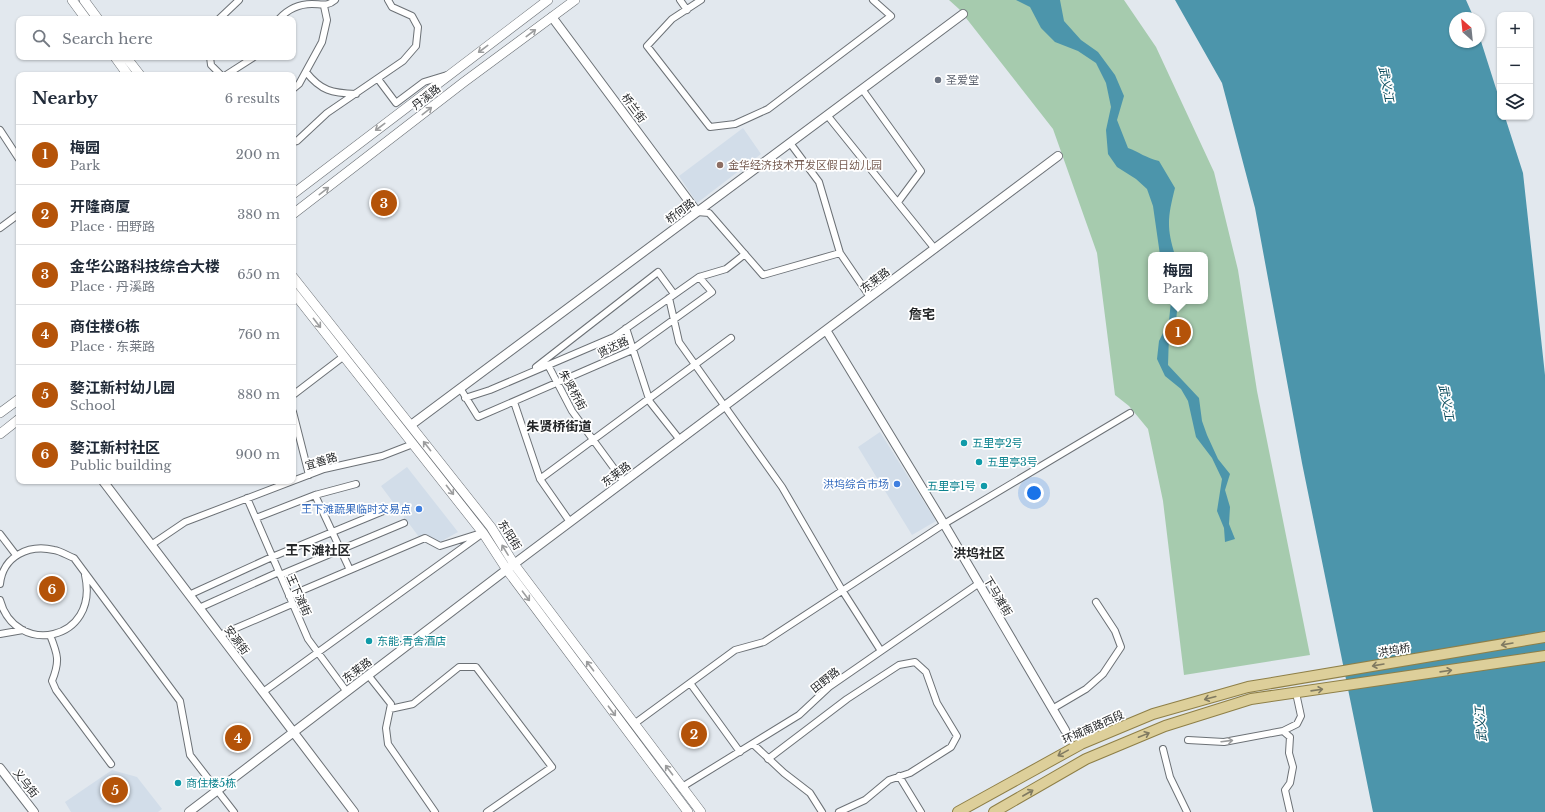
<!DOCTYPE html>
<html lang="en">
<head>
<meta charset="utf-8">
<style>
	:root { --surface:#fff; --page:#f6f6f7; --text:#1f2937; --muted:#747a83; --line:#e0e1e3; --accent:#b45309 }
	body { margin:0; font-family:"Libre Baskerville","Noto Sans SC",serif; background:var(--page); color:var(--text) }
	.controls { position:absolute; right:12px; top:12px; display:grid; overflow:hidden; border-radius:8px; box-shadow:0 1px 3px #0004 }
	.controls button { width:36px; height:36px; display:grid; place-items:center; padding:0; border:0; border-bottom:1px solid var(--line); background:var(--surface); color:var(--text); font:20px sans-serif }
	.compass { position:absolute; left:1449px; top:12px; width:36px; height:36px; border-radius:50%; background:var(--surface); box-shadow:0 1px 3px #0004; rotate:333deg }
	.you { position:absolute; left:1034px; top:493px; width:14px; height:14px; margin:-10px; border:3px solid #fff; border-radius:50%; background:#1a73e8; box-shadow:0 0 0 6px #1a73e833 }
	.badge { display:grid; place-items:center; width:26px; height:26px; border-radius:50%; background:var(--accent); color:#fff; font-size:13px; font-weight:700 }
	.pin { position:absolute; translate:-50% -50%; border:2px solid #fff; box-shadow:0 1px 4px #0006 }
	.popup { position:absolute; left:1148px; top:252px; width:60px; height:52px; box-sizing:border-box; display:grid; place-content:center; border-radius:8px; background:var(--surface); filter:drop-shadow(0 1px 3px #0005); font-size:13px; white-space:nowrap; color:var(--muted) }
	.popup b { font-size:15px; color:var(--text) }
	.popup::after { content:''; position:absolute; left:50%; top:100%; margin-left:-8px; border:8px solid transparent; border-top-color:var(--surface) }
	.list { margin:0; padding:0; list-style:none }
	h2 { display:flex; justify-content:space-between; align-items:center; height:52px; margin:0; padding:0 16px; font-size:17px }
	h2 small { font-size:13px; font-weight:400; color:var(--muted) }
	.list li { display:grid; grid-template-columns:26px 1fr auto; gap:12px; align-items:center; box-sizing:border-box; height:60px; padding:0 16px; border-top:1px solid var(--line) }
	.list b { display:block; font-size:15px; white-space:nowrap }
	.list p { margin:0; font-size:13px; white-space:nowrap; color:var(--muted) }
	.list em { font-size:13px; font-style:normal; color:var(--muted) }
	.icon { flex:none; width:22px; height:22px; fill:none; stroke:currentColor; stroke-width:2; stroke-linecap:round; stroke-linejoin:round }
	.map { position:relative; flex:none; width:1545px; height:812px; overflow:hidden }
	.search { position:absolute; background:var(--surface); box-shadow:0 1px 3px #0004; left:16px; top:16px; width:280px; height:44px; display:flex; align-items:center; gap:10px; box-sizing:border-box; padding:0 14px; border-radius:8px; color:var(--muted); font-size:15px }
	.panel { position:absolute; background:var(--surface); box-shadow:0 1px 3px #0004; left:16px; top:72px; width:280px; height:412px; border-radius:8px }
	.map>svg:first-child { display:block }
	.built { fill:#d2dde9 }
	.green { fill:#a6cbae; fill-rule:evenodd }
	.water { fill:#4c95ab }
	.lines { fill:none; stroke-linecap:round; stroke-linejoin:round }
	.minor-casing { stroke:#6c7176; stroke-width:8 }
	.tertiary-casing { stroke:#6c7176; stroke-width:10 }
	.secondary-casing { stroke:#6c7176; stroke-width:10 }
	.primary-casing { stroke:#8e7f47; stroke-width:12 }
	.minor { stroke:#fff; stroke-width:6 }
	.tertiary { stroke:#fff; stroke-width:8 }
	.secondary { stroke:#fff; stroke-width:9 }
	.primary { stroke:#ddcf9a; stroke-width:10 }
	.oneway { stroke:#9c9d9e }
	.oneway2 { stroke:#807a61 }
	.worship-dot { fill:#6b7280; stroke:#fff; stroke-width:1.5 }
	.education-dot { fill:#8d6e63; stroke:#fff; stroke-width:1.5 }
	.culture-dot { fill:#0f9aa8; stroke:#fff; stroke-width:1.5 }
	.shop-dot { fill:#3f7fe0; stroke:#fff; stroke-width:1.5 }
	.labels { text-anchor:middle; stroke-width:3.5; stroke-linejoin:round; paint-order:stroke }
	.worship-label { font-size:11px; fill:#5b616d; stroke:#fff; text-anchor:start }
	.street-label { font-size:11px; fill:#242628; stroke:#fff }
	.education-label { font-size:11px; fill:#785e54; stroke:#fff; text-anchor:start }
	.culture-label { font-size:11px; fill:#0d838f; stroke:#fff; text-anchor:start }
	.shop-label { font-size:11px; fill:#366cbe; stroke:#fff; text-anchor:end }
	.water-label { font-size:12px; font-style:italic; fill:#0f4e5e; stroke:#fff }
	.quarter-label { font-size:13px; font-weight:bold; fill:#242628; stroke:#fff }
</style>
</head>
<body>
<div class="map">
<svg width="1545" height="812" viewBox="0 0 1545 812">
	<rect width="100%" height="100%" fill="#e2e8ee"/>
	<!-- built -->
	<path class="built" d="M743 128 761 154 697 203 679 176Z
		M880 432 936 521 912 535 858 447Z
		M407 467 458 532 440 542 428 537H419L381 486Z
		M112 770 137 777 162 809 158 812H71L65 802Z"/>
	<!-- green -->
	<path class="green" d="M949 0H1124L1156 47 1214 172 1238 270 1257 391 1310 655 1184 675 1163 501 1148 429 1129 406 1115 395 1097 253 1053 129 959 9ZM1151 255H1205V301H1151Z"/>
	<!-- water -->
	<path class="water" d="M1016 0H1060L1064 21 1081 40 1098 52 1115 75 1124 96 1117 120 1128 148C1139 152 1146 158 1159 161L1175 188C1168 216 1166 227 1175 255H1160L1153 206 1147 189 1136 179 1117 167 1108 154 1106 130 1111 107 1106 83 1096 63 1078 51 1055 42 1041 28 1030 7Z
		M1175 0H1466L1474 18H1455V42H1479V35L1500 101V117H1505L1523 173 1545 375V812H1373L1302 463 1255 208 1222 83Z
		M1171 301H1178L1176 321 1169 335 1168 365 1199 398 1202 421 1207 435 1218 459 1230 474 1225 490 1230 507 1229 524 1235 539 1225 542 1224 528 1217 511 1222 479 1212 458 1196 437 1188 401 1181 389 1165 376 1157 359 1159 341 1169 321Z"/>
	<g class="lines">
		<!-- minor casing -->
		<g class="minor-casing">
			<path id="minor" d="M680 0 687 10
				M701 0 672 19 647 46 710 127 735 124 768 109 891 16 873 0
				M219 19 239 0
				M279 19C288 9 298 4 312 4 321 4 327 7 335 0
				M210 57 211 65 221 75
				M306 72C321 91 332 93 356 94
				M226 75 254 57
				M378 79 396 103 424 82 447 75
				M293 89 299 84 322 42 327 20 324 6
				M862 89 921 171 898 202
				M827 115 935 249
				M0 130 19 159
				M293 142 297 141 327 113 403 61 416 46 418 27 412 16 392 7 388 0
				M790 143 819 182 840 253 870 297
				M697 212 709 213 763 275 840 253
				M0 228 19 214
				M669 298 679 342 782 487 842 590 881 651
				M626 328 650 402 680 440
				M548 365 572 411 624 482
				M536 367 658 272 674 294
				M460 388 478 417 630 351 712 292 699 277 726 269 745 254
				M293 395 344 356
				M465 398 490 390 614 337 699 277
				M514 402 540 479 570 522
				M293 412 309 475
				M540 479 731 338
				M315 495 350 570
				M247 498 308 639 347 692
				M256 518 315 495 356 484
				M0 534 16 555
				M151 545 185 522 324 469 382 456 413 444
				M280 575 404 523
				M0 584C3 556 29 544 54 550 61 551 68 556 74 558L180 701 190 755 234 812
				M189 595 272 557 393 507
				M289 596 425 538 440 546 478 534
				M0 600C15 657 100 642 85 575
				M199 608 279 572
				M0 634 23 630
				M50 635C58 655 60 661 52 681L56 690 111 764
				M220 635 292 604
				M368 675 391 704 386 728 388 744 435 812
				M690 683 740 752
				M263 692 483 533
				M390 709 413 704 459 667H476L552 767 487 812
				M1052 709 1086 689 1103 674 1121 647 1115 631 1096 602
				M634 724 735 650 764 642 944 524 1130 413
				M1283 731 1290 737 1289 753 1293 767 1290 783 1285 790 1290 812
				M1188 740 1224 742 1283 731 1297 724 1301 716 1296 693
				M753 744 784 773 810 793 822 812
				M1163 749 1170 777 1187 812
				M768 759 847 699 899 665 915 662 926 672 937 703 957 736 951 747 910 773 889 780 865 800 839 812
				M899 776 921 812
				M682 787 799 715 829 687 978 584"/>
		</g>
		<!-- tertiary casing -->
		<g class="tertiary-casing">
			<path id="tertiary" d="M552 17 697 212
				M826 330 944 524 1065 730
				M411 425 963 14
				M103 481 354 812
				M0 768 34 812
				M189 812 514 564 1058 156"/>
		</g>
		<!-- secondary casing -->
		<g class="secondary-casing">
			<path id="secondary" d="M72 0 86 19
				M84 0 98 19
				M115 57 128 75
				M126 57 140 75
				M293 194 548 0
				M293 214 464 82 575 0
				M293 277 491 527 514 564 701 812
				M293 292 483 533 507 570 688 812
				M0 413 19 399
				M0 434 19 419"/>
		</g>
		<!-- primary casing -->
		<g class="primary-casing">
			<path id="primary" d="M958 812 1081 744 1153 714 1248 687 1545 637
				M994 812 1086 759 1165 726 1251 699 1545 656"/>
		</g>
		<!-- minor -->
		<use href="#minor" class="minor"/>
		<!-- tertiary -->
		<use href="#tertiary" class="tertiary"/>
		<!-- secondary -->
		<use href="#secondary" class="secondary"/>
		<!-- primary -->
		<use href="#primary" class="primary"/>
	</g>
	<!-- one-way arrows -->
	<defs><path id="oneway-shaft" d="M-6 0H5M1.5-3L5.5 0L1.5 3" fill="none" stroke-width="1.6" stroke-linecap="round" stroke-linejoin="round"/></defs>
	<g class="oneway">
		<use href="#oneway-shaft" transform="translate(531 33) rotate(-37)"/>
		<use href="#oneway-shaft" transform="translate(483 49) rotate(143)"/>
		<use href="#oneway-shaft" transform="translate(427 111) rotate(-38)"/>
		<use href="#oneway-shaft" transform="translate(380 127) rotate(143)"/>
		<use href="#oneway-shaft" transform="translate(324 191) rotate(-38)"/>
		<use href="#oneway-shaft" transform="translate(317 323) rotate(52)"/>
		<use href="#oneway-shaft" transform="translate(427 446) rotate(-128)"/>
		<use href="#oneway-shaft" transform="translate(450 490) rotate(52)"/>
		<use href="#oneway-shaft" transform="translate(505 550) rotate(-122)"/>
		<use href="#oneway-shaft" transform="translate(526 596) rotate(53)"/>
		<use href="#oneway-shaft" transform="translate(590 666) rotate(-127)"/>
		<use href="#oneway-shaft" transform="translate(612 711) rotate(53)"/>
		<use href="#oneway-shaft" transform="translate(1227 741) rotate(-7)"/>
		<use href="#oneway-shaft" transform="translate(669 770) rotate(-127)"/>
	</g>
	<g class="oneway2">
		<use href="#oneway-shaft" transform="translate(1507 644) rotate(170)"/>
		<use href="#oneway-shaft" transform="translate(1378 665) rotate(170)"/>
		<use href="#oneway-shaft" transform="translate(1446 671) rotate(-8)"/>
		<use href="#oneway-shaft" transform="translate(1317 690) rotate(-8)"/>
		<use href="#oneway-shaft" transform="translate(1210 698) rotate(165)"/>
		<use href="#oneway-shaft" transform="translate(1144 735) rotate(-22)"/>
		<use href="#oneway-shaft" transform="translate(1063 753) rotate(151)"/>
		<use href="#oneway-shaft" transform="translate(1028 793) rotate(-30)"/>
	</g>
	<!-- markers -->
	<circle class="worship-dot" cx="938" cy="80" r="4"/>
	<circle class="education-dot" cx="720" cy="165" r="4"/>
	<g class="culture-dot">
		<circle cx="964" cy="443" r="4"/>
		<circle cx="979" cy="462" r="4"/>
		<circle cx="984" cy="486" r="4"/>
		<circle cx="369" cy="641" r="4"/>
		<circle cx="178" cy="783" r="4"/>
	</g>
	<g class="shop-dot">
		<circle cx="897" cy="484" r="4"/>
		<circle cx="419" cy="509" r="4"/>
	</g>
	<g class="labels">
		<!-- worship labels -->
		<g class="worship-label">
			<text x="946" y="84">圣爱堂</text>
		</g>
		<!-- street labels -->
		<g class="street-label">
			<text transform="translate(426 97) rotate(-38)" y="4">丹溪路</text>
			<text transform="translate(634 108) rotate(53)" y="4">桥兰街</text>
			<text transform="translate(680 211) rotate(-37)" y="4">桥何路</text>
			<text transform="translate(875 280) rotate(-37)" y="4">东莱路</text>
			<text transform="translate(613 347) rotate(-26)" y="4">贤达路</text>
			<text transform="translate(573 390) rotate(61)" y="4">朱贤桥街</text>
			<text transform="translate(321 461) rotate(-17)" y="4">宜善路</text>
			<text transform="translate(616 474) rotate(-37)" y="4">东莱路</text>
			<text transform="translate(510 535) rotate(58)" y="4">东阳街</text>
			<text transform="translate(299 595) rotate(66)" y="4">王下滩街</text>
			<text transform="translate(998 596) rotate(59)" y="4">下马滩街</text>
			<text transform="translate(237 640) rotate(53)" y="4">安源街</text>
			<text transform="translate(1394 650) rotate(-10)" y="4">洪坞桥</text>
			<text transform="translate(357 670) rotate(-37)" y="4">东莱路</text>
			<text transform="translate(825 680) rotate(-38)" y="4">田野路</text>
			<text transform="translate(1093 727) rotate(-24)" y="4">环城南路西段</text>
			<text transform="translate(26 783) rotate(52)" y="4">义乌街</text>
		</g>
		<!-- education labels -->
		<g class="education-label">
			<text x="728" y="169">金华经济技术开发区假日幼儿园</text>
		</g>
		<!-- culture labels -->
		<g class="culture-label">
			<text x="972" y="447">五里亭2号</text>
			<text x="987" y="466">五里亭3号</text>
			<text x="976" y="490" text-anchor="end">五里亭1号</text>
			<text x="377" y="645">东能·青舍酒店</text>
			<text x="186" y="787">商住楼5栋</text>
		</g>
		<!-- shop labels -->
		<g class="shop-label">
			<text x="889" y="488">洪坞综合市场</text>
			<text x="411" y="513">王下滩蔬果临时交易点</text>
		</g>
		<!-- water labels -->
		<g class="water-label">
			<text transform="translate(1386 84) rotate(79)" y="4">武义江</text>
			<text transform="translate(1446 402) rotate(79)" y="4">武义江</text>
			<text transform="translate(1481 724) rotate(-95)" y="4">武义江</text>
		</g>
		<!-- quarter labels -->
		<g class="quarter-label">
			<text x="922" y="319">詹宅</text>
			<text x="559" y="431">朱贤桥街道</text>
			<text x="318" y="555">王下滩社区</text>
			<text x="979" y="558">洪坞社区</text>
		</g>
	</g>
</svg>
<div class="controls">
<button>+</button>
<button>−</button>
<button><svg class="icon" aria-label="layers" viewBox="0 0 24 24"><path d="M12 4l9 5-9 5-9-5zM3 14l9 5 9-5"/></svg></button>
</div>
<svg class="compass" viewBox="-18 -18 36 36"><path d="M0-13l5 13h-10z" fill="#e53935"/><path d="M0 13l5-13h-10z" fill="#747a83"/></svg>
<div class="you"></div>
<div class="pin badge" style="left:1178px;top:332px">1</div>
<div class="popup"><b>梅园</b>Park</div>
<div class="pin badge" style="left:694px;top:734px">2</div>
<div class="pin badge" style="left:384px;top:203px">3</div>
<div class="pin badge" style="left:238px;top:738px">4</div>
<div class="pin badge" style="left:115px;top:790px">5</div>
<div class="pin badge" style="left:52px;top:589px">6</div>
<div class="search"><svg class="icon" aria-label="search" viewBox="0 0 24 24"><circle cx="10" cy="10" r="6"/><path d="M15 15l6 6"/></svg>Search here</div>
<section class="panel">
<h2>Nearby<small>6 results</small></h2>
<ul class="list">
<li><span class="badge">1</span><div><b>梅园</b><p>Park</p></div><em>200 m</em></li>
<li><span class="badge">2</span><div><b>开隆商厦</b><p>Place · 田野路</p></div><em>380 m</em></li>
<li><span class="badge">3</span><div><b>金华公路科技综合大楼</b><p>Place · 丹溪路</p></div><em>650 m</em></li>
<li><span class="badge">4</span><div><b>商住楼6栋</b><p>Place · 东莱路</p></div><em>760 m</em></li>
<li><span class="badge">5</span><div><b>婺江新村幼儿园</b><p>School</p></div><em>880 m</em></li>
<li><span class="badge">6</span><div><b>婺江新村社区</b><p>Public building</p></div><em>900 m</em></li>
</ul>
</section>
</div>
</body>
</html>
